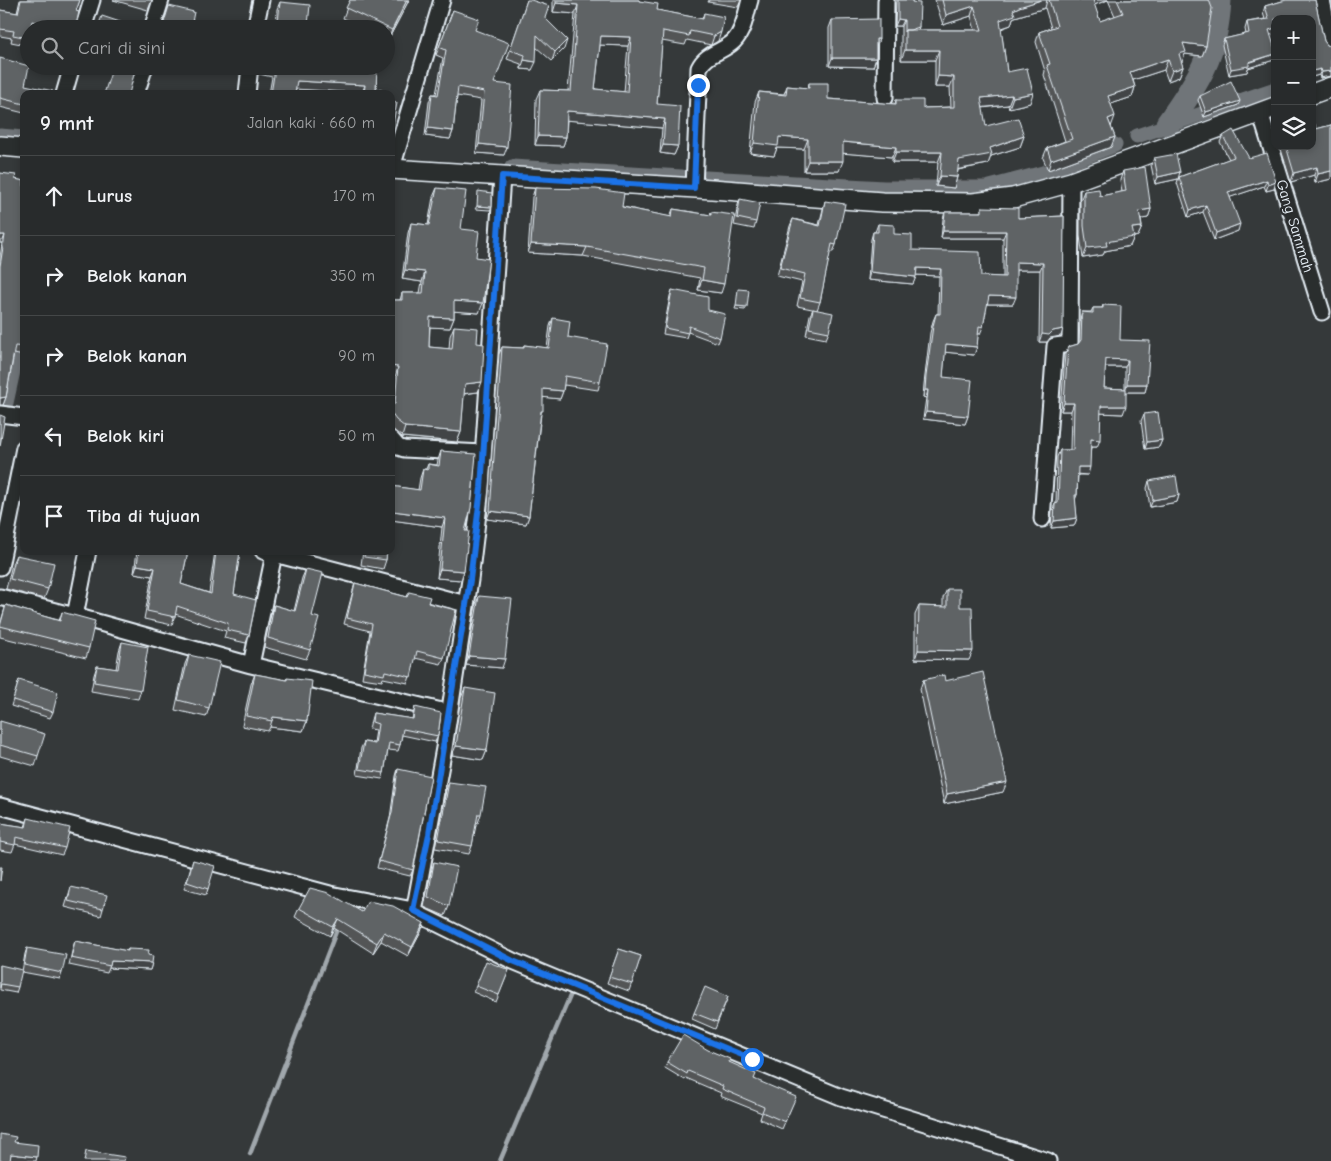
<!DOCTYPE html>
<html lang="id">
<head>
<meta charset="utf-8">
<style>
	:root { --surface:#282b2c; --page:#303334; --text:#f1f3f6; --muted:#a5a7a9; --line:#444748 }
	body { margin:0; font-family:"Comic Neue",sans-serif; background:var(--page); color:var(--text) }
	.controls { position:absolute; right:15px; top:15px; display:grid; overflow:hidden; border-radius:10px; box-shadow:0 2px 8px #0003 }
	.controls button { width:45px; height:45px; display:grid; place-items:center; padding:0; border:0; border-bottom:1px solid var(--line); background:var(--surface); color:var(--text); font:25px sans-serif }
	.stop { position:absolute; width:15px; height:15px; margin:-11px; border:4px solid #1a73e8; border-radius:50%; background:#fff }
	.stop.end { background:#1a73e8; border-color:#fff; box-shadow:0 1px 5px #0008 }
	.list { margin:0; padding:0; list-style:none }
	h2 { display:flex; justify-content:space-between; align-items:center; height:65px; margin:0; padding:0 20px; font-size:21px }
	h2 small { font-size:16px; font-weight:400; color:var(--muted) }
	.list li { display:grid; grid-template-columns:32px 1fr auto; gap:15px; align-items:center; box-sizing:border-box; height:80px; padding:0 20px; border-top:1px solid var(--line) }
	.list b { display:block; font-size:19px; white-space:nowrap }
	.list em { font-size:16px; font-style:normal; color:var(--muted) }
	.icon { flex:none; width:28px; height:28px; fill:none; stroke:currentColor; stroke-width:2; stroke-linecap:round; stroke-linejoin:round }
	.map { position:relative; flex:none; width:1331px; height:1161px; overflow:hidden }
	.search { position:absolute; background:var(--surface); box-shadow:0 2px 8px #0003; left:20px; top:20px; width:375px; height:55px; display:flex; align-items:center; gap:12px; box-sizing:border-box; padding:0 18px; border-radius:28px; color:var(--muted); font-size:19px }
	.panel { position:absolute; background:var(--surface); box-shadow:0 2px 8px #0003; left:20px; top:90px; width:375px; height:465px; border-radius:10px }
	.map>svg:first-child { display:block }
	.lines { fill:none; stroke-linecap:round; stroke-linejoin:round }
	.stream { stroke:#a0a7ac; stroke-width:4.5 }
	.canal { stroke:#707579; stroke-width:15 }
	.river { stroke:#707579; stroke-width:25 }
	.minor-casing { stroke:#e8f1f8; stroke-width:19 }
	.major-casing { stroke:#e8f1f8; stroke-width:22 }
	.minor { stroke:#2a2d2e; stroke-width:15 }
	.major { stroke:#2a2d2e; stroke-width:19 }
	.wall { fill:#525557; stroke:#e8f1f8; fill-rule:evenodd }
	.shaded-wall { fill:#424547; stroke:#e8f1f8 }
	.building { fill:#5f6365; stroke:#e8f1f8; fill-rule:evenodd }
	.route { stroke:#1a73e8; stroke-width:6 }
	.labels { text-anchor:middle; stroke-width:4.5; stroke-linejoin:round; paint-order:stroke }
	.street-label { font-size:15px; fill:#e8f1f8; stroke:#2a2d2e }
</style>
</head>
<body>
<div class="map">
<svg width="1331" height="1161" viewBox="0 0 1331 1161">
	<rect width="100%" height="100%" fill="#35393a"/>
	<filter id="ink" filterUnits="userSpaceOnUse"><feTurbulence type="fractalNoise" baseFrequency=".02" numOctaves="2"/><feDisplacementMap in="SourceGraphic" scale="10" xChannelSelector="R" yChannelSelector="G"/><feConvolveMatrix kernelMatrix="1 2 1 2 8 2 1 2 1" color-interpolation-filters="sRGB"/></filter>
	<g filter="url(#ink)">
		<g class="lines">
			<!-- stream -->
			<path class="stream" d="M250 1154 339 924
				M500 1161 573 989"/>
			<!-- canal -->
			<path class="canal" d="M0 136 24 138
				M1137 136 1275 89
				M512 167 682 177
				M706 178 884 188H986L1043 173 1115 145
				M6 403 24 321"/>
			<!-- river -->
			<path class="river" d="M1168 124C1199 80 1216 55 1219 0"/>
			<!-- minor casing -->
			<g class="minor-casing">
				<path id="minor" d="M1322 0 1331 45
					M83 29 92 0
					M152 29 161 0
					M255 29 261 0
					M64 94 72 66
					M136 94 145 66
					M247 94 250 66
					M885 98 886 0
					M1260 112 1322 312
					M391 171 442 0
					M502 176 481 488 470 580 444 748 414 912 513 961 841 1097 1048 1161
					M694 188 699 68C706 53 723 52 734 41 744 31 746 13 750 0
					M0 414 24 417
					M391 439 398 447 404 449 483 453
					M1042 519 1055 346 1070 344 1071 182
					M263 551 466 604
					M0 567 24 448
					M0 597 75 616 251 665 450 713
					M75 616 88 551
					M251 665 274 554
					M0 806 330 894 413 910"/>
			</g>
			<!-- major casing -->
			<g class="major-casing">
				<path id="major" d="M1312 94 1331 87
					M0 146 24 148
					M391 169 712 189 882 202 973 203 1013 198 1071 182 1275 107"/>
			</g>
			<!-- minor -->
			<use href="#minor" class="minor"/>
			<!-- major -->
			<use href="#major" class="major"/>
		</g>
		<!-- wall -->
		<path class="wall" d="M20 0H80L76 11 75 29H33L30 28 26 45 11 42 12 38 0 36V10L17 13Z
			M113 0H152L148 10Z
			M350 0H409L388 40 386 39V29H365L343 18Z
			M527 0 545 18 564 49 552 61 536 47 532 70 521 69V64L507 59Z
			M553 0H639V1L657 10 702 19 704 13 718 41 711 45 687 40 685 45 662 41 657 104 678 146 674 155 660 153 662 128 567 120 566 137 563 146 535 145 536 99 540 90 568 91 575 14 553 12ZM600 45 628 46 624 92 595 89Z
			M709 0H741L738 7 708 2Z
			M896 0H912V2L919 27 918 30H975L971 16 943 25 935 0H1108L1094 5 1100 21 1115 16 1108 0H1209L1206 46 1202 56 1185 54 1181 62 1183 67 1179 77 1168 81 1164 70 1133 80 1135 87 1132 97 1111 104V127L1115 137 1111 147 1048 170 1043 158 1047 148 1065 141 1044 75 1045 71 1036 42 1039 32 1051 28 1045 8 1015 17 1013 18 1011 25 1001 29 1007 72 1030 103 1009 108 1008 105 982 108 986 126 1024 136 1020 147 991 156 988 164 958 170 957 177 954 188 936 186 938 162H892V157L843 153 839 171H804V149L777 148 774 156 750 153 755 102 759 92 784 94 787 86 808 88 809 83 828 99 895 104 896 100 923 108 951 107 950 87H935V60H901V26H895Z
			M1286 0H1315L1324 41 1327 45 1331 47V76L1320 78 1319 75 1312 77V19H1275V34L1270 35 1275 49 1274 60 1248 68 1247 72 1229 75 1222 45 1224 39 1246 34 1245 29 1247 22 1265 19 1263 13 1265 6Z
			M280 2 308 25 307 29H276L277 9Z
			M453 10 475 30 494 83 504 155 476 153 481 100 457 96 453 131 450 139 425 136 429 102 432 94H436L443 58 436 55Z
			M832 20 879 39 876 47V58L873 67 829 66V28Z
			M0 58 25 85 24 113 0 107Z
			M260 66H377L376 89 381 94H362L296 89 295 94H269L272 77 259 74Z
			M1200 96 1238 105 1204 117 1198 100Z
			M1331 125V179L1315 183 1314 175 1291 182 1280 146H1312L1316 129Z
			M1223 136 1249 158 1276 182 1274 189 1266 191 1264 186 1230 197 1238 231 1214 240 1203 212 1188 217 1177 183 1179 177 1229 159 1220 142Z
			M1154 158 1178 179 1155 184 1151 165Z
			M1123 171 1151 209 1148 218 1141 219 1142 227 1138 236 1134 237 1130 246 1105 251 1103 255 1083 258 1080 236V201L1084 191 1100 196 1122 192 1120 180Z
			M0 173 15 179 24 181V356L14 354 6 397 3 405H0V257L2 243H0Z
			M437 188 461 229 476 257 479 313 454 311V318L450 328 430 327 429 347 449 349 450 336 454 326 477 343 478 392 464 394 461 432 457 442 402 437 391 428V404H392L395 377H391V300H400L402 293H420L422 282 402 279 408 233 411 223 428 225 433 197Z
			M535 188 670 217 673 209 710 215 711 212 721 293 698 290 700 278 583 256 528 253 532 197Z
			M740 199 756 222 754 229 734 225 738 205Z
			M825 201 836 245 833 252H830L820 302 817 310 797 306 802 282 777 276 790 226 793 219 819 225Z
			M982 207 1018 218 1064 216 1061 336 1050 338 1047 342H1039L1040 270H1016L1013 304H987L983 327 980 334H978L977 347 974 355 945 352 943 377 968 416 965 424 923 419 926 398 923 397 924 384 930 333 933 321 936 314H938L939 276 916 275 913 284 868 280 871 239 873 232H875L878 224 894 234 912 250 981 276 1003 277V238H941L943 219 945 212H980Z
			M672 290 708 310 720 338 718 343 688 332 686 338 663 334 670 296Z
			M1103 305 1120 340 1147 384 1145 392H1126L1123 414 1100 413 1097 447H1091L1088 475H1078L1077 495 1075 500 1077 518 1074 526 1051 528 1052 511 1055 504H1056L1057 457 1060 450H1070L1071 411H1061L1065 354 1068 347 1078 344 1079 343 1080 320 1082 312H1091L1093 308H1102ZM1105 367H1125V389L1104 388Z
			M813 309 829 332 826 339 806 335 810 315Z
			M553 318 568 337 600 382 598 390 564 385 563 391 560 399 543 397 529 516 526 524 487 519 499 354 502 347 523 348 524 345 547 348 550 326Z
			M1144 414 1162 440 1159 447 1145 449 1141 421Z
			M441 451 465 531 464 571 461 580 437 578 442 527 392 520 391 486 418 490 420 478 423 469H426L428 464 437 465 438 460Z
			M1149 481 1179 495 1177 502 1150 507 1147 488Z
			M137 551H188L181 584 209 593 215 551H240L234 594 249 635 246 643 224 638 226 631 175 614 172 625 144 619 152 576 134 573Z
			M363 551H387L386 560 383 569 361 565Z
			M16 555 48 589 44 599 6 589 12 564Z
			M306 569 312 616 310 650 306 659 264 647 271 614 274 605 294 611 302 578Z
			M355 583 428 603 444 658 441 664 415 658 408 683 383 678 382 681 362 678 370 631 344 624Z
			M947 589 960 607 969 660 915 659V615L919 606 943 607V598Z
			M479 596 502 668 466 665 476 604Z
			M6 605 59 621 62 612 89 648 86 658 0 637V624Z
			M122 642 141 690 138 699 91 691 94 675 97 666 116 669 119 651Z
			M189 655 209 708 206 717 175 710 185 664Z
			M255 674 286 680 287 678 307 721 303 731 270 727 268 731 242 726 251 684Z
			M19 680 53 712 50 718 11 706Z
			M923 680 945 681 1003 792 944 804 920 689Z
			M465 688 487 750 483 760 452 755 461 698Z
			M415 707 438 736 435 742 402 735 400 745 398 751 388 750 384 773 382 779 357 775 361 748 364 742 374 743 376 730 369 729 371 720 373 713 412 719Z
			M0 721 38 756 35 766 0 756Z
			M398 769 413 870 410 876 377 868 390 818 396 776Z
			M449 782 481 814 478 823 476 822 472 846 469 854 435 848 446 790Z
			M28 818 65 848 62 855 15 844 12 852 0 850V823L25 827Z
			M193 860 208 889 206 895 184 889Z
			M434 862 449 906 445 916 424 907 431 872Z
			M71 887 103 909 101 916 65 907Z
			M299 908 362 912 421 932 408 956 381 941 373 953 334 928 330 936 295 917Z
			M75 941 127 951 128 949 152 963 150 970 109 968 107 973 69 965 73 947Z
			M27 948 62 973 60 979 22 972 25 954Z
			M619 949 641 956 629 991 607 983Z
			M0 965 18 987 16 993 0 990Z
			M509 970 496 1002 473 992 476 986Z
			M728 997 715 1029 692 1019 694 1013Z
			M667 1062H729L754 1079 793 1103 782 1129 760 1119 762 1113 720 1096 721 1093 686 1078 685 1080 665 1068Z"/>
		<!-- shaded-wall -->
		<path class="shaded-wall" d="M407 0H409L388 40 392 30Z
			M1041 0H1047L1045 8 1015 17 1013 18 1011 25 996 30 1000 20 1013 10 1019 7Z
			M1091 0H1108L1088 7Z
			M556 3 578 5 575 14 553 12Z
			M974 6 971 16 943 25 946 15Z
			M898 19 904 20 901 26H895Z
			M278 23 308 25 307 29H276Z
			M1275 28V34L1266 36 1269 30Z
			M721 32 718 41 711 45 714 36Z
			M601 36 631 37 628 46 598 45Z
			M876 39H879L876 47Z
			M567 40 564 49 552 61 555 52Z
			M1183 43 1206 46 1202 56 1185 54 1182 62 1175 64Z
			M905 50H939L935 60H901Z
			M1275 54 1274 60 1248 68 1247 72 1229 75 1231 69Z
			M832 58H876L873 67 829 66Z
			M1168 59 1164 70 1127 82 1130 72Z
			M524 60 536 62 532 70 521 69Z
			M1183 67 1179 77 1168 81 1172 71Z
			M1321 69 1319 75 1312 77V71Z
			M1331 71V76L1320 78 1322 72Z
			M938 76 954 77 950 87H935Z
			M297 81 365 85 362 93 294 89Z
			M1135 87 1132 97 1105 106 1108 96Z
			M1033 93 1030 103 1009 108 1013 97Z
			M1012 95 1008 105 977 108 981 98Z
			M1240 101 1238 105 1204 117 1206 112Z
			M567 111 665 119 662 128 564 120Z
			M1115 116 1111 127 1108 119Z
			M428 128 453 131 450 139 425 136Z
			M538 136 566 137 563 146 535 145Z
			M1024 136 1020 147 991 156 988 164 955 170 959 160 990 148Z
			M779 137 808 139 804 149 777 148 774 156 750 153 754 143Z
			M1115 137 1111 147 1048 170 1051 160Z
			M843 142 896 147 892 157 840 153Z
			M479 144 507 147 504 155 476 153Z
			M663 145 678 146 674 155 660 153Z
			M896 152H942L938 162H892Z
			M808 161H843L839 171H804Z
			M1317 167 1314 175 1291 182 1294 173Z
			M1331 171V179L1315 183 1318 174Z
			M1180 172 1178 179 1155 184 1158 177Z
			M940 176 957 177 954 188 936 186Z
			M1267 180 1264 186 1225 199 1228 192Z
			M1276 182 1274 189 1266 191 1268 185Z
			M1206 205 1203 212 1188 217 1190 210Z
			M477 206 492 207 490 210 475 209Z
			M1151 209 1148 218 1136 220 1139 211Z
			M1240 224 1238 231 1214 240 1216 233Z
			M1142 227 1138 236 1134 237 1130 246 1105 251 1103 255 1083 258 1087 248 1106 242 1132 228Z
			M943 231H1006L1003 238H941Z
			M0 235H5L2 243H0Z
			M531 244 587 247 583 256 528 253Z
			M1016 262 1043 263 1040 270H1013Z
			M917 268 941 269 939 276 914 275Z
			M405 270 425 272 422 282 402 279Z
			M870 272 916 277 913 284 868 280Z
			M702 280 724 284 721 293 698 290Z
			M989 296 1016 297 1013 304H986Z
			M454 301 483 303 479 313 451 311Z
			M736 306 747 307 745 310 735 309Z
			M430 317 454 318 450 328 427 327Z
			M1063 329 1061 336 1050 338 1047 342H1039L1042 334 1053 331Z
			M946 344 977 347 974 355 943 352Z
			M1106 359 1128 360 1125 367H1103Z
			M391 366 398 367 395 377H391Z
			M482 382 478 392 461 394 465 384Z
			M1127 384H1147L1145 392H1125Z
			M543 389 563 391 560 399 540 397Z
			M925 390H928L926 398 923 397Z
			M6 397 3 405H0V398Z
			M1064 403H1074L1071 411H1061Z
			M1101 406H1126L1123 414 1098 413Z
			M926 412 968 416 965 424 923 419Z
			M405 427 461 432 457 442 402 437Z
			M1091 439 1100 440 1097 447H1089Z
			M1162 440 1159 447 1145 449 1147 442Z
			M1078 467H1090L1088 475 1075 474Z
			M1179 495 1177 502 1150 507 1153 500Z
			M393 511 445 518 442 527 391 520Z
			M490 511 529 516 526 524 487 519Z
			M1077 518 1074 526 1051 528 1054 521Z
			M137 565 155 568 152 576 134 573Z
			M440 569 464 571 461 580 437 578Z
			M918 650 973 651 969 660 915 659Z
			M469 656 505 659 502 668 466 665Z
			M273 717 307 721 303 731 270 727Z
			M456 746 487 750 483 760 452 755Z
			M1007 782 1003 792 944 804 947 794Z
			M338 919 334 928 330 936 333 927Z
			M424 923 421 932 408 956 412 947Z
			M384 932 381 941 373 953 377 943Z
			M111 961 152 963 150 970 109 968Z
			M11 1154 37 1157 36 1161H9Z"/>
		<!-- building -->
		<path class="building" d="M21 0H80L76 11 79 12 75 29H64L32 21 30 29H29L28 38 13 35 14 31 0 29V10L18 13Z
			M350 0H407L392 30 346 8Z
			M527 0H531L549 6 545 18 567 40 555 52 537 35 536 62 524 60 525 55 510 50Z
			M556 0H639V1L658 4 657 10 703 19 704 13 724 17 721 32 714 36 690 31 689 36 663 31 657 104 680 106 678 146 663 145 665 119 567 111 566 137 538 136 540 90 571 91 578 5 556 3ZM601 36 631 37 627 92 595 89Z
			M898 0H912V2L920 3 919 27 910 30H905L904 32V20L898 19Z
			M942 0H1041L1019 7 1013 10 1015 15 1000 20 1007 72 1027 68 1033 93 1013 97 1012 95 981 98 986 126 1018 118 1024 136 990 148 992 154 959 160 957 177 940 176 942 152H896V147L843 142V161H808V139L779 137 778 146 754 143 759 92 786 95 787 86 809 88V83H828V99L896 104V100H923V108L954 107V77L938 76 939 50H905V30H982L974 6 946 15Z
			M1049 0H1093L1100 21 1123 13 1117 0H1209L1212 8 1206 46 1183 43 1186 52 1179 54 1183 67 1172 71 1168 59 1130 72 1135 87 1108 96 1115 116 1108 119 1115 137 1051 160 1047 148 1072 139 1047 65 1050 64 1039 32 1057 26Z
			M1286 0H1315L1324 41 1327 45 1331 47V71L1322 72 1321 69 1312 71V19H1275V28L1269 30 1275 49V54L1249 62V66L1231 69 1224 39 1249 33 1247 22 1269 19 1265 6Z
			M280 2 310 5 308 25 278 23Z
			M169 6 194 12 192 22 218 29H162Z
			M453 10 479 19 475 30 509 43 494 83 512 85 507 147 479 144 484 92 458 87 453 131 428 128 432 94 438 95 446 50 439 47Z
			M102 16 138 28V29H97Z
			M879 19V39H876V58H832V20Z
			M0 58 29 66 25 85 53 91 52 94H24V104L0 98Z
			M113 66H136L129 94H104Z
			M262 66H377L376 89 382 90 381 94H364L365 85 297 81 295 94H271L275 69Z
			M1231 81 1240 101 1206 112 1200 96Z
			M391 102 397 103 391 135Z
			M1315 124 1316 129 1331 125V171L1318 174 1317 167 1294 173 1286 146H1312V125Z
			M1233 130 1249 158 1267 153 1276 182 1268 185 1267 180 1228 192 1240 224 1216 233 1206 205 1190 210 1179 177 1234 157 1223 136Z
			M1176 154 1180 172 1158 177 1154 158Z
			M1145 167 1151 209 1139 211 1142 227 1132 228 1134 237 1106 242 1107 246 1087 248 1084 226V191L1099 189 1100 196 1126 191 1123 171Z
			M0 173 16 175 15 179 24 181V347L15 346 6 397 0 398V266L5 235H0Z
			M437 188 466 191 461 229 479 231 476 257 489 259 483 303 454 301V318L430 317 429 347 452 349 454 326 478 328 477 343 484 344 482 382 465 384 461 432 405 427 396 420 391 413V404H395L398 367 391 366V300H402V293H423L425 272 405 270 411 223 429 225Z
			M535 188 596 189 624 193 622 207 672 217 673 209 711 215V212L734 215 724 284 702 280 704 268 587 247 531 244Z
			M478 191 492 193V207L477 206Z
			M740 199 760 203 756 222 737 218Z
			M825 201 845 204 836 245 832 244 820 302 800 298 805 274 780 268 793 219 820 226Z
			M982 207 1018 208V218L1064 216 1063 329 1053 331 1049 335 1042 334 1043 263 1016 262V297L989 296 983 327 979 326 977 347 946 344 943 377 972 380 968 416 926 412 928 390H925L926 376 933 326 936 314H940L941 269 917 268 916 277 870 272 873 232H878V224L894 225V234L912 235V250L980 252 981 276 1005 277 1006 231H943L945 212H982Z
			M738 289 749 290 747 307 736 306Z
			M672 290 708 297V310L725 314 720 338 689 326 688 333 665 328Z
			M1103 305 1121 306 1120 340 1150 341 1147 384H1127L1128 360 1106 359 1104 388 1126 389V406H1101L1100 440 1091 439 1090 467H1078L1077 495H1075L1077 518 1054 521 1055 504 1058 503 1060 450H1073L1074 403H1064L1068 347 1078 344 1081 340 1082 312 1093 313V308H1103Z
			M813 309 833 313 829 332 809 328Z
			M553 318 570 321 568 337 607 344 600 382 565 376 563 391 543 389V411H541L529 516 490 511 502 347 524 348V345L549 348Z
			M1158 412 1162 440 1147 442 1144 414Z
			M0 415 5 417 0 446Z
			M441 451 476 454 471 508 465 531H469L464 571 440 569 445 518 393 511 391 524V486L420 490 423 469 428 470V464L439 466Z
			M1176 476 1179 495 1153 500 1149 481Z
			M139 551H188L181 584 211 594 216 551H240L234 594 256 600 249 635 227 630 228 623 177 606 175 617 147 611 155 568 137 565Z
			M365 551H387L386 560 364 557Z
			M16 555 54 563 48 589 10 579Z
			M306 569 323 573 312 616 319 618 310 650 268 638 274 605 295 611Z
			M355 583 407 597 409 592 430 597 428 603 456 610 444 658 417 651 411 677 385 671 384 675 364 671 372 624 347 618Z
			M947 589H960V607H972L973 651 918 650 919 606 947 607Z
			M479 596 512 599 505 659 469 656Z
			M6 605 60 621 62 612 95 621 89 648 0 626Z
			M122 642 148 647 141 690 94 682 97 666 118 669Z
			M189 655 220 662 209 708 178 700Z
			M983 672 1007 782 947 794 923 680 944 675 945 681Z
			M255 674 287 680V678L312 681 307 721 273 717 272 721 246 716Z
			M19 680 58 692 53 712 13 700Z
			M465 688 495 693 487 750 456 746Z
			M415 707 441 713 438 736 403 729 400 745 389 743 384 773 359 769 364 742 375 744 378 724 372 722 373 713 413 719Z
			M0 721 45 734 38 756 0 745Z
			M398 769 431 776 413 870 379 861 392 812Z
			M449 782 486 787 481 814H478L472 846 438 840Z
			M28 818 70 828 65 848 16 837 15 845 0 842V823L26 827Z
			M193 860 215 866 208 889 187 882Z
			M434 862 457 867 449 906 428 897Z
			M0 867H2L0 881Z
			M71 887 107 895 103 909 68 901Z
			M310 888 329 893 362 912 368 901 393 906 424 923 412 947 384 932 377 943 338 919 333 927 299 908Z
			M75 941 128 951V949L149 950 148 955 153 956 152 963 111 961 110 966 71 958Z
			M27 948 66 955 62 973 24 965Z
			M619 949 641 956 632 984 609 977Z
			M486 961 509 970 499 995 476 986Z
			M0 965 22 970 18 987 1 984 0 988Z
			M705 987 728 997 717 1022 694 1013Z
			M683 1035 708 1050 730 1059 729 1062 756 1074 754 1079 796 1097 785 1122 762 1112 764 1107 722 1089 723 1086 688 1071 687 1074 667 1062Z
			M0 1134 16 1137 14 1142 38 1145 37 1157 11 1154 10 1161H0Z
			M86 1151 125 1157 124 1161H84Z"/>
	</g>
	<g class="lines" filter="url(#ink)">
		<!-- route -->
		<path class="route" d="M698 85 694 188 502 176 481 488 470 580 429 834 413 910 513 961 752 1059"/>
	</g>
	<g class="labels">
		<!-- street labels -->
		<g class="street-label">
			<text transform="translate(1295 226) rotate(73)" y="5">Gang Sammah</text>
		</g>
	</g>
</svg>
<div class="controls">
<button>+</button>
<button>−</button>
<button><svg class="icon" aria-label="layers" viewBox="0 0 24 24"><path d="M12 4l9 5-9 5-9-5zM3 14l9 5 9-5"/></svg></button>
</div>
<div class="stop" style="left:752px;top:1059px"></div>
<div class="stop end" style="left:698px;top:85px"></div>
<div class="search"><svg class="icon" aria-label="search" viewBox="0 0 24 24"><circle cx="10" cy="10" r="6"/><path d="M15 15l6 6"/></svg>Cari di sini</div>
<section class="panel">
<h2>9 mnt<small>Jalan kaki · 660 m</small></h2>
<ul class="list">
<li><svg class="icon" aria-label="ahead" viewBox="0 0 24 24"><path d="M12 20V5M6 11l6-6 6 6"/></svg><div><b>Lurus</b></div><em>170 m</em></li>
<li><svg class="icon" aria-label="right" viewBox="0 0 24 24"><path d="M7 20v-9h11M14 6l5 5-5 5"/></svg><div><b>Belok kanan</b></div><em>350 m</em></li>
<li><svg class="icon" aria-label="right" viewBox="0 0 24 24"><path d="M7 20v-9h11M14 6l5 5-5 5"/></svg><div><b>Belok kanan</b></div><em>90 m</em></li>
<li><svg class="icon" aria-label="left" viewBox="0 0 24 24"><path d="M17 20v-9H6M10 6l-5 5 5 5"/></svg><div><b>Belok kiri</b></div><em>50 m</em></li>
<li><svg class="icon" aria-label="arrive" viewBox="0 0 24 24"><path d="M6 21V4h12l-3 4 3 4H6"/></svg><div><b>Tiba di tujuan</b></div></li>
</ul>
</section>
</div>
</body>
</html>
